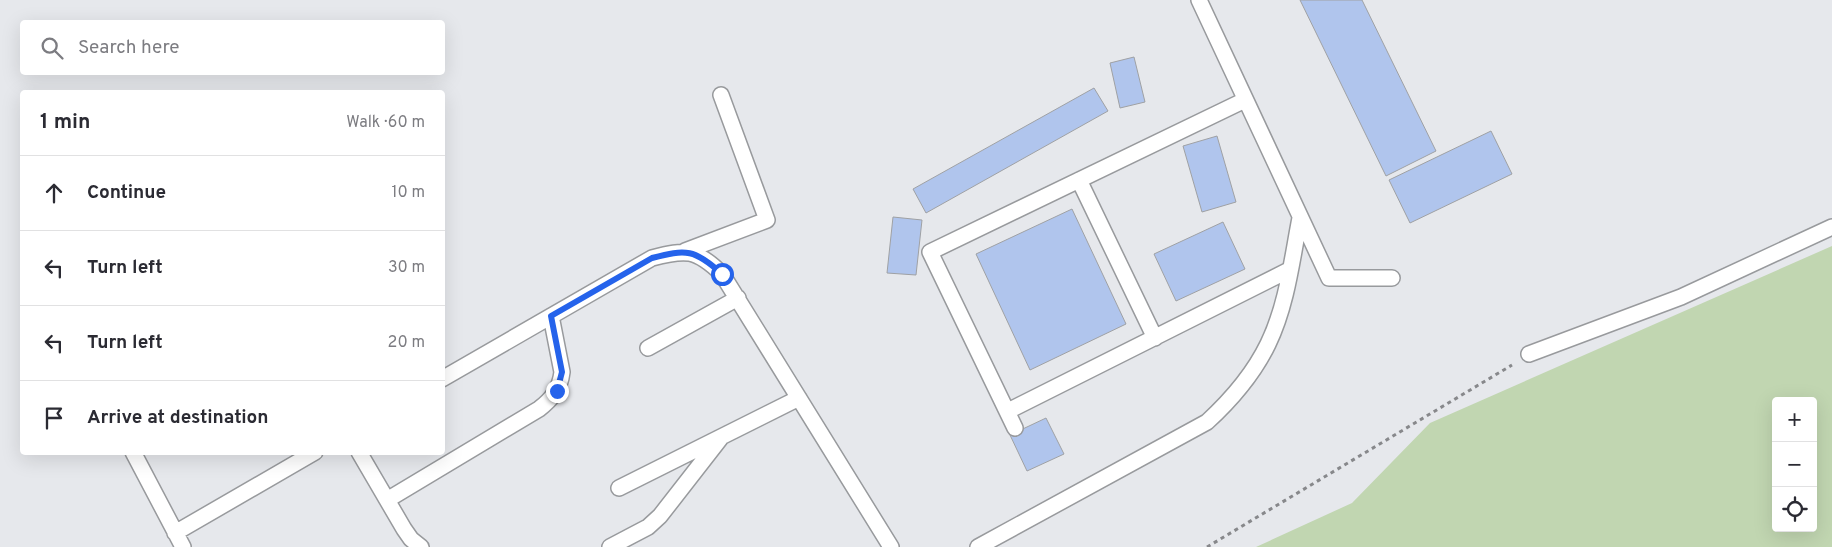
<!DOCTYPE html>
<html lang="en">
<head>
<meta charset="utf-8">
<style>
	:root { --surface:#fff; --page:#f7f7f7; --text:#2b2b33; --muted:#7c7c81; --line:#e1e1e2 }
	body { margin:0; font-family:Overpass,sans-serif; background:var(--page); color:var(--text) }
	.controls { position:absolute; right:15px; bottom:15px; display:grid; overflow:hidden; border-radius:5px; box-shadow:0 5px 20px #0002 }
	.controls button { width:45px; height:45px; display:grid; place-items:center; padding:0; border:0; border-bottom:1px solid var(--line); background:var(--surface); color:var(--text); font:25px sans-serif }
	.stop { position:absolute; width:15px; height:15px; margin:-11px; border:4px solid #2563eb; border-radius:50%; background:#fff }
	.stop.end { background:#2563eb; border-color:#fff; box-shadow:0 1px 5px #0008 }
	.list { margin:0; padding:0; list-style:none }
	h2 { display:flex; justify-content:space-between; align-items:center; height:65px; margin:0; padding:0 20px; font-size:21px }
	h2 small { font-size:16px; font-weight:400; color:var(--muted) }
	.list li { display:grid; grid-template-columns:32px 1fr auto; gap:15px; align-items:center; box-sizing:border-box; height:75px; padding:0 20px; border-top:1px solid var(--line) }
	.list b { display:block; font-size:19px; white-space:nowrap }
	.list em { font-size:16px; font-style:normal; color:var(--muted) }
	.icon { flex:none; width:28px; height:28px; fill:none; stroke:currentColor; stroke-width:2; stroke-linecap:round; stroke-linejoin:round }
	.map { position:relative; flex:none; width:1832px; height:547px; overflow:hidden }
	.search { position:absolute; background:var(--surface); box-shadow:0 5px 20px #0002; left:20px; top:20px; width:425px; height:55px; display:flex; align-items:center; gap:12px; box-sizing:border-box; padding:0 18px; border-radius:5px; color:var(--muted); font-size:19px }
	.panel { position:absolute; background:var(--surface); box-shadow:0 5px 20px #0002; left:20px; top:90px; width:425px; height:365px; border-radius:5px }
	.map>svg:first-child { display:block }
	.green { fill:#c1d6b1; fill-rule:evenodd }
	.building { fill:#b0c5ed; stroke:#9fa1a4 }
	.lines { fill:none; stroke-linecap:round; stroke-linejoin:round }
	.service-casing { stroke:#989a9d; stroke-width:18 }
	.path { stroke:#87888b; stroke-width:3; stroke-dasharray:4 4; stroke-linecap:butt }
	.service { stroke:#fff; stroke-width:15 }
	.route { stroke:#2563eb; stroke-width:6 }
</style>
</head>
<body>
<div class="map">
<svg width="1832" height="547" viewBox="0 0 1832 547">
	<rect width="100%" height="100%" fill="#e6e8ec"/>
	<!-- green -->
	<path class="green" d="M1832 246V547H1256L1352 503 1430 423ZM1776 401H1813V528H1776Z"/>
	<!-- building -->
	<path class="building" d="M1300 0H1362L1436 151 1386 176Z
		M1134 57 1145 102 1120 108 1110 63Z
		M1094 88 1108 111 926 213 913 189Z
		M1491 131 1512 174 1410 223 1389 180Z
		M1217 136 1236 202 1202 212 1183 146Z
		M1072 209 1126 324 1030 370 976 254Z
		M893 217 922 220 916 275 887 273Z
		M1223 222 1245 269 1176 301 1154 254Z
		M1046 418 1064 454 1027 471 1010 435Z"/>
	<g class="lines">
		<!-- service casing -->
		<g class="service-casing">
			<path id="service" d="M1199 0 1329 278H1392
				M1079 180 1155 338
				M685 251 767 220 721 95
				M648 348 738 298
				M1529 354 1681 297 1832 227
				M442 379 652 258C686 249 696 249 722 274L891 547
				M1008 411 1289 270
				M1015 428 930 252 1245 100
				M133 452 183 547
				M359 452 404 529 411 539 421 547
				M619 488 799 398
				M387 500 539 409C552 399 560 389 562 372L551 316
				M175 533 315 452
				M610 547 648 527 660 516 720 439
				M978 547 1207 422C1232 399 1253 375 1268 344 1287 305 1292 259 1300 218"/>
		</g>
		<!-- path -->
		<path class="path" d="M1207 547 1512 365"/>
		<!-- service -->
		<use href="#service" class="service"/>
	</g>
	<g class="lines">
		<!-- route -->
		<path class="route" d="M557 391 562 372 551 316 652 258C686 249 695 249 722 274"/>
	</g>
</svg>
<div class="controls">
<button>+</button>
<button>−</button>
<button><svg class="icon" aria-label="locate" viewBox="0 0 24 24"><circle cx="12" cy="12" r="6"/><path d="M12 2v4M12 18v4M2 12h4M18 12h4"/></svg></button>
</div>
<div class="stop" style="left:722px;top:274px"></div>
<div class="stop end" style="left:557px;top:391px"></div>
<div class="search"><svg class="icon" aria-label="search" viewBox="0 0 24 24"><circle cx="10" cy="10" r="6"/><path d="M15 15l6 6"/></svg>Search here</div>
<section class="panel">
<h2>1 min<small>Walk · 60 m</small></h2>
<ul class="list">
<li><svg class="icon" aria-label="ahead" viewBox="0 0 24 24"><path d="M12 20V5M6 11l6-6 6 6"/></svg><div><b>Continue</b></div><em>10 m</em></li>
<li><svg class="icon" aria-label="left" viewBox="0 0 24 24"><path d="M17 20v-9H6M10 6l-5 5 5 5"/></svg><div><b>Turn left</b></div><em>30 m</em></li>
<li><svg class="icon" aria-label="left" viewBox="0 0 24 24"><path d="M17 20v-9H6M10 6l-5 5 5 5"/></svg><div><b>Turn left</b></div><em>20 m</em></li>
<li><svg class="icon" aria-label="arrive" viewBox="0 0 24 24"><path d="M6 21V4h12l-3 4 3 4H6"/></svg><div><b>Arrive at destination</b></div></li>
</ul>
</section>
</div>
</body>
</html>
